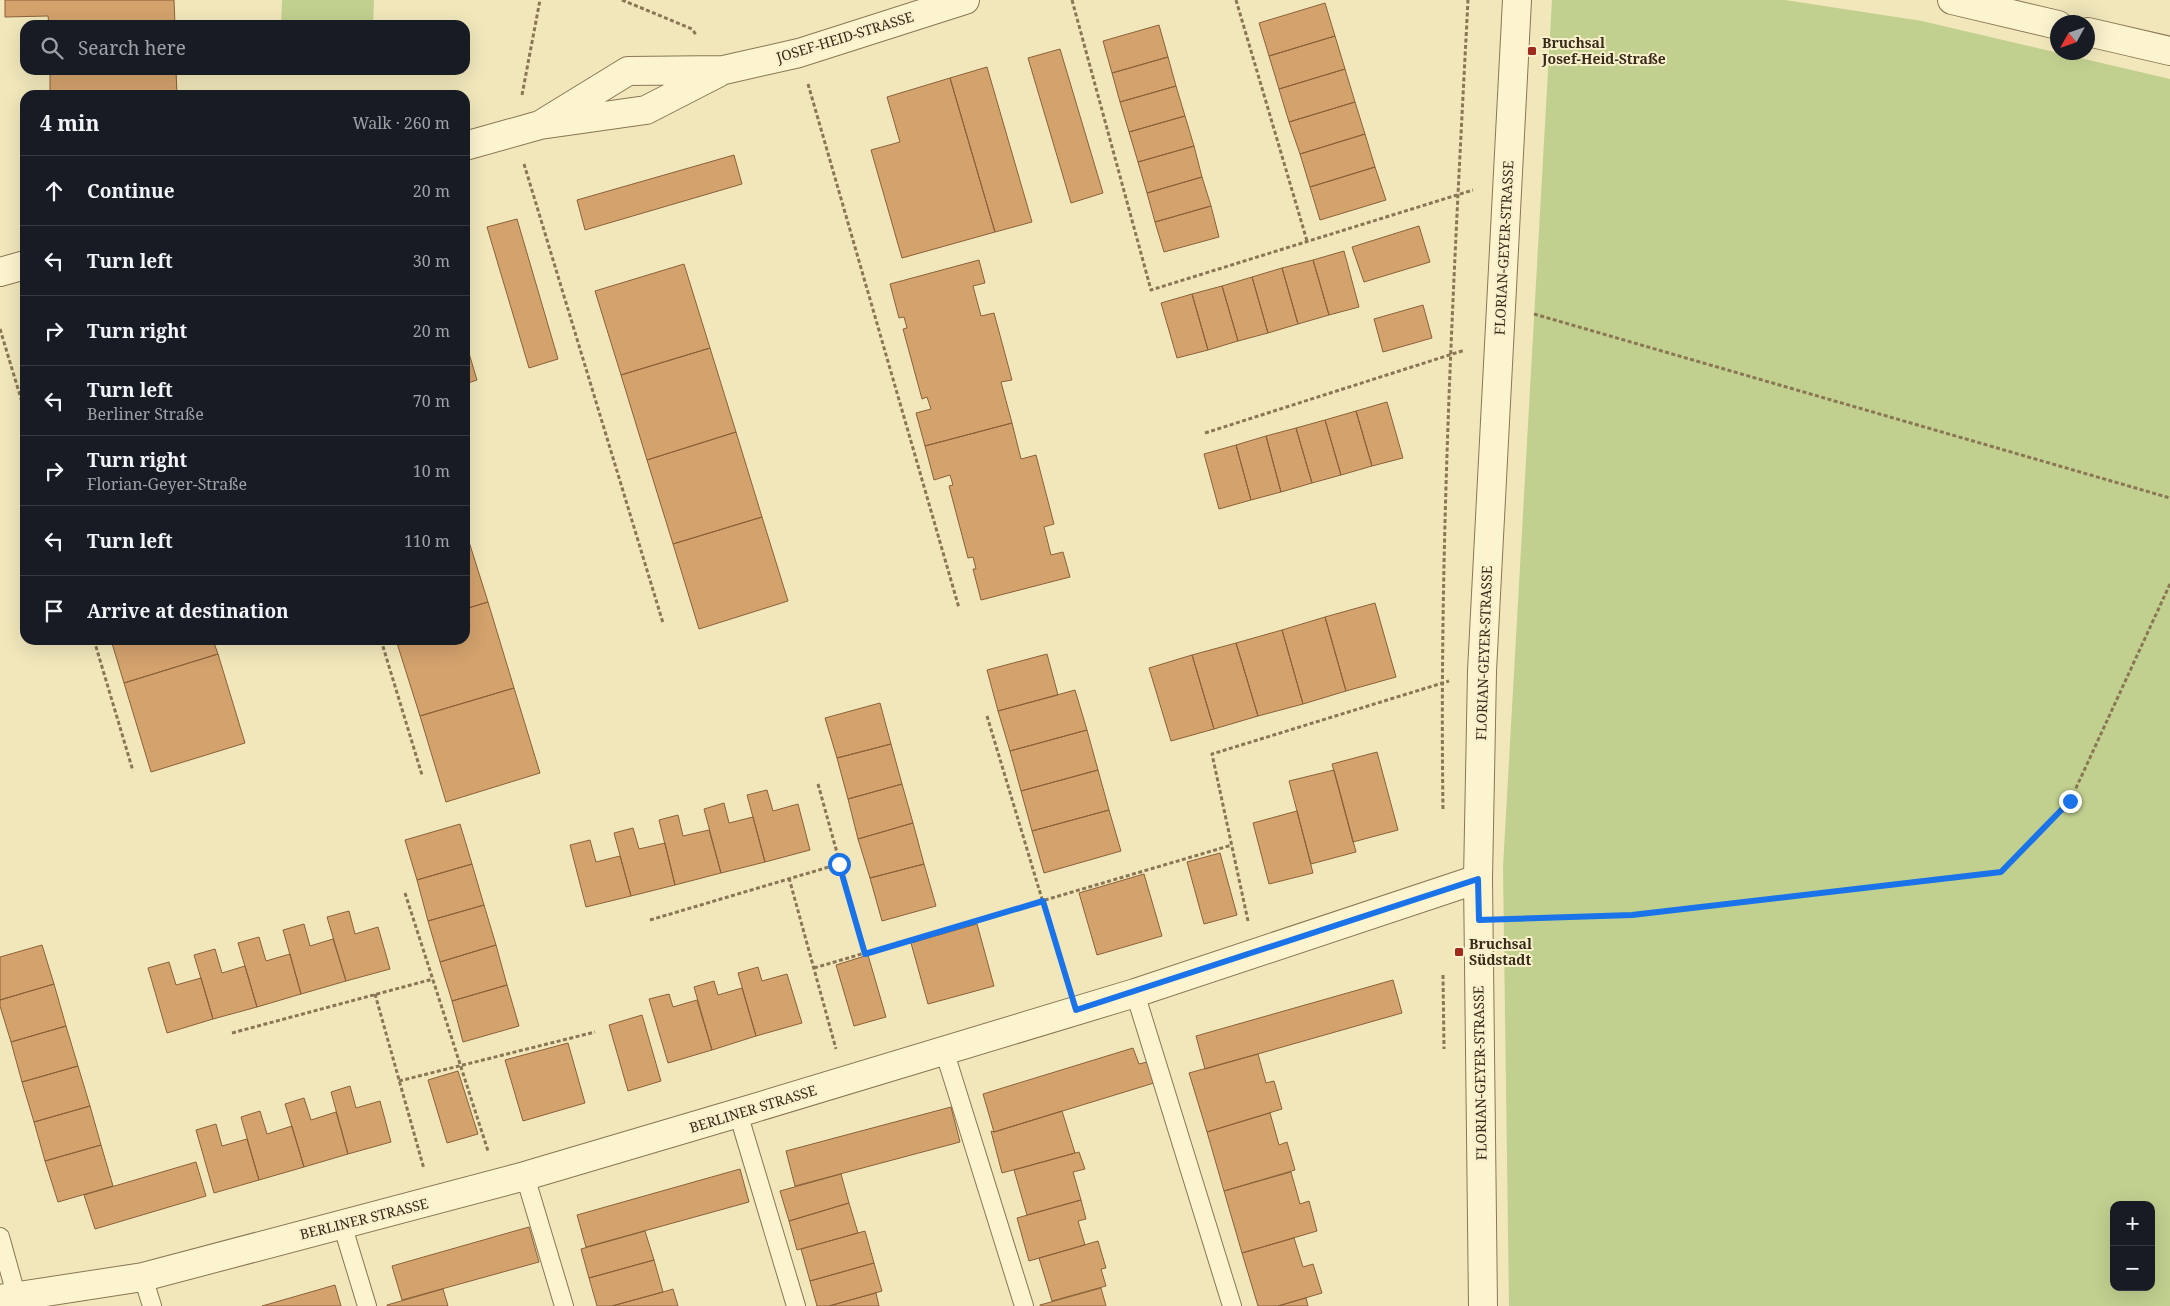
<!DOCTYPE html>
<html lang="en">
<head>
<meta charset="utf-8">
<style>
	:root { --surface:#171b24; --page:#242831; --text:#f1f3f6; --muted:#9ea1a6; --line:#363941 }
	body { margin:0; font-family:"Noto Serif",serif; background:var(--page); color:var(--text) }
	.controls { position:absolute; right:15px; bottom:15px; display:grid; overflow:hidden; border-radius:10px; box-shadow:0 5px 20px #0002 }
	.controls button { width:45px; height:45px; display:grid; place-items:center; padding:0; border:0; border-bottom:1px solid var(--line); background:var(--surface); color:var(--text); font:25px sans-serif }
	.compass { position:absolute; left:2050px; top:15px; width:45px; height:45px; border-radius:50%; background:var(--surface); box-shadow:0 5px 20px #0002; rotate:230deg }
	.stop { position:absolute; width:15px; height:15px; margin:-11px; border:4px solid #1a73e8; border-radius:50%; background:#fff }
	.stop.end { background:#1a73e8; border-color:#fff; box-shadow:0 1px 5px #0008 }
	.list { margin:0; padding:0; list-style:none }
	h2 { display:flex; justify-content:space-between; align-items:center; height:65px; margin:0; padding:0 20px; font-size:21px }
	h2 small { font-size:16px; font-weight:400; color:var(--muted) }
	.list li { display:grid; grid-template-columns:32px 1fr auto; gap:15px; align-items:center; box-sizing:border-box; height:70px; padding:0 20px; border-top:1px solid var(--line) }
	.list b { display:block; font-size:19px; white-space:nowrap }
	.list p { margin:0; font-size:16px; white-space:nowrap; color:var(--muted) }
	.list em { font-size:16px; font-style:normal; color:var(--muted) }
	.icon { flex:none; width:28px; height:28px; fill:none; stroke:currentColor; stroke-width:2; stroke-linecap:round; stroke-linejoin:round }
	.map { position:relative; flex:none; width:2170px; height:1306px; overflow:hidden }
	.search { position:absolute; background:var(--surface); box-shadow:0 5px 20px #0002; left:20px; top:20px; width:450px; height:55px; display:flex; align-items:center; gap:12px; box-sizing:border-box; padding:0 18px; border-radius:15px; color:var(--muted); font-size:19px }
	.panel { position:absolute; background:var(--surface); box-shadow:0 5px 20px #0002; left:20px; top:90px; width:450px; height:555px; border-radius:15px }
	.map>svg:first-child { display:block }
	.green { fill:#c1d08f; fill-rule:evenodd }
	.building { fill:#d3a26d; stroke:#8b6138 }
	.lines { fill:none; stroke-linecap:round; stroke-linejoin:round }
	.lane-casing { stroke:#8a7654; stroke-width:20 }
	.street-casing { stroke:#8a7654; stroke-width:30 }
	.path { stroke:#8a7654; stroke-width:3; stroke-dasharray:4 2.5; stroke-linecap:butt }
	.lane { stroke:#fcf3cf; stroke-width:18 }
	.street { stroke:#fcf3cf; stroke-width:28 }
	.route { stroke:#1a73e8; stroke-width:6 }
	.poi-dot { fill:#9d2b1f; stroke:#f8f0cb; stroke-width:2 }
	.labels { text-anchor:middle; stroke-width:4; stroke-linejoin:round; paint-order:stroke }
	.street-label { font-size:14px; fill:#372b1a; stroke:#f8f0cb }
	.poi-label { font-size:14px; font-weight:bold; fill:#372b1a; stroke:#f8f0cb; text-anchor:start }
</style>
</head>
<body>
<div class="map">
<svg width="2170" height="1306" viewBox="0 0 2170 1306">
	<rect width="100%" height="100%" fill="#f1e7bb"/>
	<!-- green -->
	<path class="green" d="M282 0H374L373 25H281Z
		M1552 0H1785L1922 21 2170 79V1306H1509L1503 867ZM2114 1205H2151V1287H2114Z"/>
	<!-- building -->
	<path class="building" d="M5 0H174L175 25H49L48 16 5 17Z
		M1325 3 1335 36 1269 56 1259 23Z
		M1159 25 1168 57 1112 73 1103 41Z
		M1335 36 1345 69 1279 89 1269 56Z
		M1060 49 1103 193 1071 203 1028 58Z
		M1168 57 1176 86 1120 102 1112 73Z
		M987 67 1032 222 995 232 950 78Z
		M1345 69 1355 102 1289 122 1279 89Z
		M50 70H176L177 95H50Z
		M950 78 995 232 902 258 871 150 900 142 887 97Z
		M1176 86 1185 116 1129 132 1120 102Z
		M1355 102 1365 134 1300 154 1289 122Z
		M1185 116 1194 146 1138 162 1129 132Z
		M1365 134 1375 167 1310 187 1300 154Z
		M1194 146 1202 177 1147 193 1138 162Z
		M734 155 742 184 585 230 577 200Z
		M1375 167 1386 200 1320 220 1310 187Z
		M1202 177 1211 206 1155 222 1147 193Z
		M1211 206 1219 237 1164 252 1155 222Z
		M517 219 558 359 529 368 487 227Z
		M1419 226 1430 262 1364 282 1352 247Z
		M1344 251 1359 307 1329 315 1313 260Z
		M979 260 985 283 973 286 981 316 994 313 1012 380 1001 382 1012 423 925 446 916 413 931 409 927 397 922 399 903 329 907 328 904 317 899 318 890 284Z
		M1313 260 1329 315 1298 324 1282 268Z
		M684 264 710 348 621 375 595 291Z
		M1282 268 1298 324 1268 333 1252 277Z
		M1252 277 1268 333 1238 341 1222 286Z
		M1222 286 1238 341 1208 350 1192 294Z
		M1192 294 1208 350 1177 358 1161 303Z
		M1423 305 1432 338 1383 352 1374 319Z
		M465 340 477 380 465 384Z
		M710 348 736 432 647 460 621 375Z
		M1387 402 1403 458 1372 466 1356 411Z
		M1356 411 1372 466 1341 475 1325 420Z
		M1325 420 1341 475 1312 483 1296 428Z
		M1012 423 1021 459 1036 455 1054 524 1044 527 1051 555 1063 552 1070 577 981 600 973 569H976L973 557 968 558 949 486 953 485 950 475 934 480 925 446Z
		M1296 428 1312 483 1281 492 1266 436Z
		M736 432 762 517 673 544 647 460Z
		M1266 436 1281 492 1251 500 1236 445Z
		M1236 445 1251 500 1219 509 1204 454Z
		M762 517 788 601 699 629 673 544Z
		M465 529 488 602 465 609Z
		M488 602 514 688 420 716 396 640H465V609Z
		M1375 603 1396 677 1346 691 1325 617Z
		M1325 617 1346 691 1303 704 1282 630Z
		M1282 630 1303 704 1258 716 1236 643Z
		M111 640H213L218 654 124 683Z
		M1236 643 1258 716 1214 729 1192 655Z
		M218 654 245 743 151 772 124 683Z
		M1047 654 1058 695 998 711 987 670Z
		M1192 655 1214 729 1171 741 1149 668Z
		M514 688 540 773 446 802 420 716Z
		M1075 690 1087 730 1010 751 998 711Z
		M880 703 891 744 837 758 825 718Z
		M1087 730 1098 770 1021 791 1010 751Z
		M891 744 902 784 848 799 837 758Z
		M1377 752 1398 830 1353 842 1332 764Z
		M1098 770 1109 810 1032 831 1021 791Z
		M1334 770 1356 852 1311 864 1289 781Z
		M902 784 913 823 858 839 848 799Z
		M767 790 773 811 798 804 810 850 765 862 747 795Z
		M724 803 729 823 753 817 765 862 721 873 704 809Z
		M1109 810 1121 851 1044 873 1032 831Z
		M1297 811 1313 873 1269 884 1253 823Z
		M678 815 683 836 709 830 721 873 675 885 659 820Z
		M913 823 924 864 870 878 858 839Z
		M460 824 472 864 417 880 405 840Z
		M633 828 639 849 665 843 675 885 631 896 614 833Z
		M590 840 596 862 620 856 631 896 586 907 570 845Z
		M1220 853 1237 915 1204 924 1187 862Z
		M472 864 484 905 428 921 417 880Z
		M924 864 936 906 882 921 870 878Z
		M1144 874 1162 936 1097 955 1079 893Z
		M484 905 496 945 440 962 428 921Z
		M349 911 355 934 378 927 390 969 346 981 327 917Z
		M304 924 310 946 333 939 346 981 301 994 283 930Z
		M977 924 994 986 928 1004 911 943Z
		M259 937 266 961 290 954 301 994 257 1007 238 943Z
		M42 945 54 984 0 1000V957Z
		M496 945 507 985 452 1001 440 962Z
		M215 949 222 973 245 966 257 1007 213 1019 194 955Z
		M868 955 886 1017 854 1026 836 965Z
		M169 962 176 985 201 978 213 1019 167 1033 148 968Z
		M758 967 762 981 787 974 802 1023 756 1036 738 973Z
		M1393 980 1402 1013 1205 1069 1196 1036Z
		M714 981 718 995 742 988 756 1036 712 1050 694 987Z
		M54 984 66 1026 11 1042 0 1006V1000Z
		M507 985 519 1026 463 1042 452 1001Z
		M669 994 673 1007 697 1000 712 1050 668 1063 649 999Z
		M642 1015 661 1081 628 1091 609 1025Z
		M66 1026 78 1066 22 1082 11 1042Z
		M568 1043 585 1103 523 1121 505 1060Z
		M1133 1048 1139 1064 1147 1062 1154 1083 994 1132 983 1094Z
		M1258 1054 1266 1083 1274 1081 1282 1109 1207 1132 1189 1073Z
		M78 1066 90 1106 34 1122 22 1082Z
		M458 1071 478 1134 447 1143 428 1080Z
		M350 1086 356 1108 380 1101 391 1142 348 1154 331 1092Z
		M304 1098 311 1120 336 1112 348 1154 304 1167 285 1104Z
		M90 1106 101 1145 45 1161 34 1122Z
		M951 1107 960 1142 795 1186 786 1151Z
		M260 1111 267 1134 292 1126 304 1167 259 1180 241 1117Z
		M1062 1111 1075 1153 1002 1173 991 1131 994 1132Z
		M1270 1113 1279 1145 1287 1142 1295 1170 1224 1191 1207 1132Z
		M216 1124 222 1146 247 1139 259 1180 214 1193 196 1130Z
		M101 1145 113 1186 58 1202 45 1161Z
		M1079 1152 1085 1169 1073 1172 1081 1200 1027 1215 1014 1170Z
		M196 1162 206 1196 95 1229 84 1195Z
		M740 1169 749 1202 586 1247 577 1215Z
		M1291 1172 1300 1204 1309 1201 1317 1231 1242 1253 1224 1191Z
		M841 1174 849 1203 789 1221 780 1191Z
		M1081 1200 1086 1219 1078 1221 1085 1245 1029 1261 1017 1218Z
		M849 1203 858 1233 797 1250 789 1221Z
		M529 1227 539 1262 402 1300 392 1266Z
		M645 1231 654 1260 589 1278 581 1249Z
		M865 1231 874 1263 810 1281 801 1249Z
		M1294 1238 1303 1267 1313 1264 1322 1293 1278 1306H1258L1242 1253Z
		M1098 1241 1106 1268 1101 1269 1106 1286 1052 1301 1039 1258Z
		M654 1260 663 1292 612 1306H597L589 1278Z
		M874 1263 882 1291 829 1306H817L810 1281Z
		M335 1285 341 1306H262Z
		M1101 1288 1106 1306H1040V1305Z
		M443 1289 448 1306H387V1305Z
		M673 1289 678 1306H612L663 1292Z
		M876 1293 879 1306H829Z
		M1306 1298 1308 1306H1278Z"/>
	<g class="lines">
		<!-- lane casing -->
		<g class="lane-casing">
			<path id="lane" d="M1135 993 1232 1306
				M944 1050 1024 1306
				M738 1113 796 1306
				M525 1176 564 1306
				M342 1224 367 1306
				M0 1237 17 1298
				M143 1277 152 1306"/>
		</g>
		<!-- street casing -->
		<g class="street-casing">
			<path id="street" d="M1952 0 2058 25
				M2088 32 2170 51
				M540 125 628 71 724 70 799 53 965 0
				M465 146 540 125 646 110 718 73
				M0 272 25 265
				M0 1299 143 1277 525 1176 738 1113 1135 993 1478 879
				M1483 1306 1478 879 1482 671 1517 0"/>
		</g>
		<!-- path -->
		<path class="path" d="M622 0 692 29 697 36
			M1072 0 1151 290 1473 190
			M1236 0 1307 241
			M808 84 959 608
			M522 95 540 0
			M524 164 663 623
			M1534 314 2170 498
			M0 329 25 412
			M1205 433 1465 350
			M94 640 133 771
			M381 640 422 775
			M987 716 1066 979
			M818 784 865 954
			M1443 809C1439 539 1454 269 1468 0
			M789 878 836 1049
			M405 893 488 1151
			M1512 919 1632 915 2001 872 2070 801 2170 584
			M650 920 839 864
			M1248 921 1212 754 1449 681
			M814 968 1232 845
			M1443 975 1444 1049
			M375 994 424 1169
			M232 1033 433 979
			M399 1081 595 1032"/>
		<!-- lane -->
		<use href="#lane" class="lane"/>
		<!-- street -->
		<use href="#street" class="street"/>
	</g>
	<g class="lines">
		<!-- route -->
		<path class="route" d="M839 864 865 954 1043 901 1076 1010 1478 879 1479 920 1632 915 2001 872 2070 801"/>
	</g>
	<!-- markers -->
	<g class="poi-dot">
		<rect x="1527" y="46" width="10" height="10" rx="2.5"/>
		<rect x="1454" y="947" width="10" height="10" rx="2.5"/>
	</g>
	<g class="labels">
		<!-- street labels -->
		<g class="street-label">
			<text transform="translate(845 37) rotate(-17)" y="5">JOSEF-HEID-STRASSE</text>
			<text transform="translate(1504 248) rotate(-87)" y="5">FLORIAN-GEYER-STRASSE</text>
			<text transform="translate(1484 653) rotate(-88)" y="5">FLORIAN-GEYER-STRASSE</text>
			<text transform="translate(1480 1073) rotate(-91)" y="5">FLORIAN-GEYER-STRASSE</text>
			<text transform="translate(753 1109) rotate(-17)" y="5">BERLINER STRASSE</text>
			<text transform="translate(364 1219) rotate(-14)" y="5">BERLINER STRASSE</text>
		</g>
		<!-- poi labels -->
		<g class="poi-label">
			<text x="1542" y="48">Bruchsal<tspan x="1542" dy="16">Josef-Heid-Straße</tspan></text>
			<text x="1469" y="949">Bruchsal<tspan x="1469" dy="16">Südstadt</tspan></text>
		</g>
	</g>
</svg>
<div class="controls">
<button>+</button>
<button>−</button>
</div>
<svg class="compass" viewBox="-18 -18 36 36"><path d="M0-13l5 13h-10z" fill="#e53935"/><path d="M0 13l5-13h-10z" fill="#9ea1a6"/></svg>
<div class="stop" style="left:839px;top:864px"></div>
<div class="stop end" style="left:2070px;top:801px"></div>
<div class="search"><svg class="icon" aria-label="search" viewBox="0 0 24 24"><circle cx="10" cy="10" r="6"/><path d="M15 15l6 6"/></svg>Search here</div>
<section class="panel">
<h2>4 min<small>Walk · 260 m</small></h2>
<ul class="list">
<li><svg class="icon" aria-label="ahead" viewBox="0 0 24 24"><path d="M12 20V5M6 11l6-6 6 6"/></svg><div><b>Continue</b></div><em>20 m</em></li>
<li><svg class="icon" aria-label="left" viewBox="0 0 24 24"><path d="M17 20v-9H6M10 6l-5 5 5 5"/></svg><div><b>Turn left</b></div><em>30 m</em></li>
<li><svg class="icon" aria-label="right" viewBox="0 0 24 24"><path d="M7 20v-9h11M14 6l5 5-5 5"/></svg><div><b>Turn right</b></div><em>20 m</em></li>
<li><svg class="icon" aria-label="left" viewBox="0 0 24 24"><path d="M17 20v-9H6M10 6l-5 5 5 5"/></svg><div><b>Turn left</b><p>Berliner Straße</p></div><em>70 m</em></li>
<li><svg class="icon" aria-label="right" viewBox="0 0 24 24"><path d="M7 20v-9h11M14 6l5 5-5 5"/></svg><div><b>Turn right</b><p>Florian-Geyer-Straße</p></div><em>10 m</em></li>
<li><svg class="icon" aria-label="left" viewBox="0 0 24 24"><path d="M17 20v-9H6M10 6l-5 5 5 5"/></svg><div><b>Turn left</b></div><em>110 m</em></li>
<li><svg class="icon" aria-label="arrive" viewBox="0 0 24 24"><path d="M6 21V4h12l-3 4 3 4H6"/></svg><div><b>Arrive at destination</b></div></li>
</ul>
</section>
</div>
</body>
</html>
